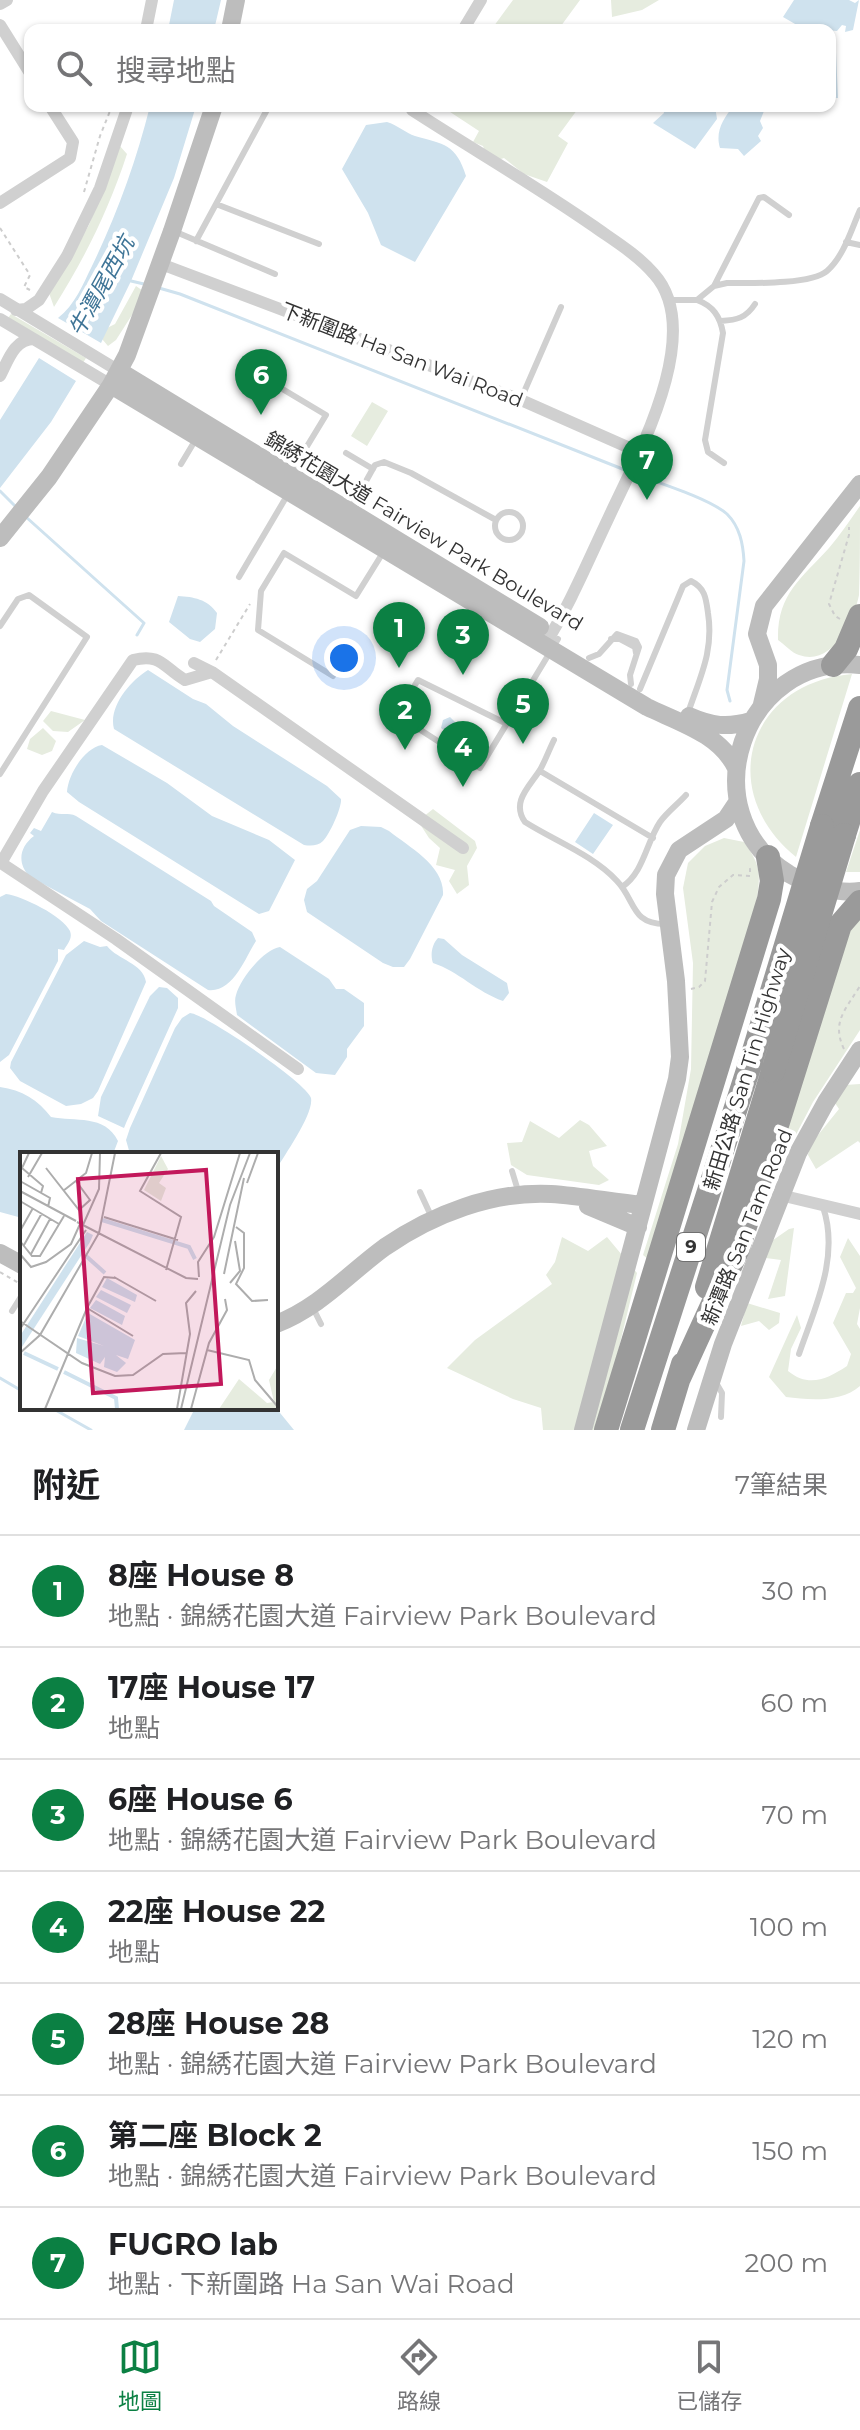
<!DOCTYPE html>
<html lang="zh-TW">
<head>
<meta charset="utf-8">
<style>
	:root { --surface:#fff; --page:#f6f6f6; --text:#202124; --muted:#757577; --line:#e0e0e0; --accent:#0b8043 }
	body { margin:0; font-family:Montserrat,"Noto Sans TC",sans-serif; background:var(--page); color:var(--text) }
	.you { position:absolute; left:344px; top:658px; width:28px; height:28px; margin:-20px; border:6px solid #fff; border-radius:50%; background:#1a73e8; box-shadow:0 0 0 12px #1a73e833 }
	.badge { display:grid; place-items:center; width:52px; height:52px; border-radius:50%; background:var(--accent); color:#fff; font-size:26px; font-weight:700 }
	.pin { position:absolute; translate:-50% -66px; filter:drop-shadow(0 2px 4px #0008) }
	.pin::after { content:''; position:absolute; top:42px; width:28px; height:24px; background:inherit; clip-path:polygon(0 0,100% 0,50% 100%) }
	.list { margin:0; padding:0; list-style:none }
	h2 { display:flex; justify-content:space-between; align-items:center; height:104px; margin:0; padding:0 32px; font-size:34px }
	h2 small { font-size:26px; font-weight:400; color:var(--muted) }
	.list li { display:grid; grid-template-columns:52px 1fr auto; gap:24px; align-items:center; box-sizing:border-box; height:112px; padding:0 32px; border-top:2px solid var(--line) }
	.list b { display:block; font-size:30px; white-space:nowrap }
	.list p { margin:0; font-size:26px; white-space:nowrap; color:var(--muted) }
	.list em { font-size:26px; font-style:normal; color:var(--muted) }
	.icon { flex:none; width:44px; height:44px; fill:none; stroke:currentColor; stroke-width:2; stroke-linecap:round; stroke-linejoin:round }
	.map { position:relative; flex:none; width:860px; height:1430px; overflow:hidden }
	.search { position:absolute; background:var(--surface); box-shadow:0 2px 6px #0004; left:24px; right:24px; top:24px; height:88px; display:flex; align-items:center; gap:20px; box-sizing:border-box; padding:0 28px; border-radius:16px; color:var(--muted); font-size:30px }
	.sheet { height:888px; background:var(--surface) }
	nav { display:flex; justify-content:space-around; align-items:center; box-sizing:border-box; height:112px; border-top:2px solid var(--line); background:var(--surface); font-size:22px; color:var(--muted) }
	nav a { display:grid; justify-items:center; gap:4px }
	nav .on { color:var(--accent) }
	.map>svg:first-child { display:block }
	.green { fill:#e6ecdf }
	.water { fill:#cfe2ee }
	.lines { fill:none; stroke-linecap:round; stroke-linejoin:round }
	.stream { stroke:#cfe2ee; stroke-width:3 }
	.path { stroke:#cdcdcd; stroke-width:2; stroke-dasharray:4 4; stroke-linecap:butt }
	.lane { stroke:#d0d0d0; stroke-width:6 }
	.street { stroke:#d0d0d0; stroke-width:12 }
	.secondary { stroke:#bdbdbd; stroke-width:18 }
	.highway { stroke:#9a9a9a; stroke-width:24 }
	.highway-bridge { stroke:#9a9a9a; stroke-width:24 }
	.labels { text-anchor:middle; stroke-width:8; stroke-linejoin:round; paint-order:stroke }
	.shield { fill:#fff; stroke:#707070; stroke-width:2 }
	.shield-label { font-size:18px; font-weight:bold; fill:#333 }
	.street-label { font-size:20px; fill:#333; stroke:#fff }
	.water-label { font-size:22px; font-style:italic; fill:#3f7597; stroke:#fff }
	.inset-river { fill:none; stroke:#cfe2ee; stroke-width:4 }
	.inset-road { fill:none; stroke:#adadad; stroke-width:2 }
	.view { fill:#c2185b; fill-opacity:0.15; stroke:#c2185b; stroke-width:4 }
	.inset-edge { fill:none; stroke:#333; stroke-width:4 }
</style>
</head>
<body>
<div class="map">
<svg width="860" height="1430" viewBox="0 0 860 1430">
	<rect width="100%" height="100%" fill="#fff"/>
	<!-- green -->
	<path class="green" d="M513 0H580L558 30H491Z
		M611 0H659L642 10 612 17Z
		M441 106H580L558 136 568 143 547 182 524 174 504 158 489 163 483 146 473 142 479 131Z
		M119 145 127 154C109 209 85 258 54 307L49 293 89 225Z
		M136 286 146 293 116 340 108 346 97 333 115 324Z
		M11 314 86 358 83 363 8 318Z
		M372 402 388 411 367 446 351 436Z
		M860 506C860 533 860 570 859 595 854 621 832 667 799 655 792 653 784 644 778 640 777 594 801 579 829 548 840 535 850 520 860 506Z
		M852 674 796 857C715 791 747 683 852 674Z
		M51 711 85 720 68 732 53 731 43 721Z
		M43 728 56 741 52 751 42 755 27 749 30 739Z
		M433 809 475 841 477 848 467 866 469 885 457 894 449 881 455 870 436 865 440 848 429 838 418 821Z
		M860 830V872H846Z
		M724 838 744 842C761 865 761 875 756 903L649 1260 643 1255 678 1144 691 1069 693 963 683 888 688 863 705 846Z
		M860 914V1030L813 1102 789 1148 778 1154 849 929Z
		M860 1084V1143L858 1141 816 1169 808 1155 810 1145 839 1109 835 1103 845 1085Z
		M580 1120 589 1125 607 1146 589 1151 593 1166 609 1180 599 1185 527 1175 511 1165 507 1143 522 1142 530 1121 559 1138Z
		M794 1228 785 1296 768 1299 781 1260 750 1256 789 1229Z
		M562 1237 588 1251 607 1237 637 1273 599 1430H543L541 1408 513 1399 447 1368 475 1340 552 1284 546 1275 555 1262Z
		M848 1238 860 1256V1308L857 1324 860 1329V1386C841 1403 809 1400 786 1397L769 1377 797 1315 801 1328 791 1349 788 1371C809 1388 827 1379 847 1366L851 1354 833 1323 846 1293H853L856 1288 840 1257Z
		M747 1303 780 1313 779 1323 769 1330 759 1321 741 1326Z"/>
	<!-- water -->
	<path class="water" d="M174 0H221L214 30H168Z
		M794 0H849L855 3 859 0 853 30 845 32 846 26 842 25 837 31 802 28 783 17Z
		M830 50 836 52 838 98H830Z
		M150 106H196L174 178 131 281 101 343 58 318C75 305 83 284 92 266 117 214 136 162 150 106Z
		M667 106H715L717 119 695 149 653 123 664 113 663 109Z
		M734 106H753L764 111 760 121 763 128 758 136 761 141 744 156 738 149 720 148C715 132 723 118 734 106Z
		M387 122C397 125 406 133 415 136 444 144 456 144 466 176L415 262 381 245 368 213 342 169 366 125Z
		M39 358 76 381 51 422 0 488V420Z
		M178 596C194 597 207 599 217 613L215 629 200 642 190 639 169 622Z
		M148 670 193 699 206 704 233 726 327 786 341 799C342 807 330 834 323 841 318 846 311 846 304 845L114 729C108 707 130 681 148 670Z
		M450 717 458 725 470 730V738L467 741H459L441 728 443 720Z
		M102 745 167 783 212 816 269 840 295 860 269 911 259 914 79 802 67 792C68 775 84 748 102 745Z
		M52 812C61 816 68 812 76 816L211 901 214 906 252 932 256 941C245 958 233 993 208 990L101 921 90 909 30 877C17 864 19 847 34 836L30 833 34 828 41 831Z
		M594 813 613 825 593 854 575 842Z
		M361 826 381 827 389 831C409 847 445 866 443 895L410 959 404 967H393L383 963 307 912 304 900 307 889 317 881 350 830Z
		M6 894C22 896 63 916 70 931 73 939 67 944 64 950L58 949V961L9 1055 0 1062V897Z
		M438 938 444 939 462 955 507 983 509 993 503 1001C477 992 458 971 433 963 430 955 432 944 438 938Z
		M84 941 100 947 107 946C118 960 143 963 146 982L98 1091 93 1098 81 1104 66 1106 20 1081 10 1068 11 1062 66 955Z
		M280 947 329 979 336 989H344L364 1003V1026L347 1049V1057L335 1075 316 1073 237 1015C236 1008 234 1001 236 995 240 979 264 949 280 947Z
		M159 987 167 988 178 998V1008L126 1123 124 1128 98 1116 101 1097 150 996Z
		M190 1013C206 1014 308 1084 311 1098 314 1114 285 1154 276 1170V1154H130L126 1140 130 1128 175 1028 182 1018Z
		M0 1087C22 1090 38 1100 51 1117 75 1122 105 1114 118 1141L113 1154H22V1218L0 1212Z
		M195 1408H276L294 1430H184Z"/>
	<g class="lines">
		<!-- stream -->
		<path class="stream" d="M131 281 144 284
			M159 288 180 294 625 470
			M632 473C656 482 709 498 727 514 740 527 743 544 744 561L727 690 730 701
			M0 491 15 506
			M26 517 144 623 137 635
			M0 1378 22 1391
			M52 1408 91 1430"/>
		<!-- path -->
		<path class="path" d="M84 192 100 136 112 106
			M0 228 30 275 24 287 30 290
			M840 619 835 616 829 604 849 535V527
			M216 660 250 604
			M691 989 699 987 705 981 712 902 719 887 733 875 750 876V869L753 868
			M844 1049C831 1022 846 1009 860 986
			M0 1272 22 1285"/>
		<!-- lane -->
		<path class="lane" d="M310 30 311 29
			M216 204 319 244
			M176 232 275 274
			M196 241 269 106
			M846 242 860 245
			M714 286 759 198 764 197 789 215
			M669 300H697L714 286 727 283C749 283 811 285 827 271 844 256 851 230 860 210
			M697 300C713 306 720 316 723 333L705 440 708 452 724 463
			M721 321C737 320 746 318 755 304
			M244 366 326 415 292 471
			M521 399 561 307
			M346 453 373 469
			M181 464 196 439
			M351 508 375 465 384 462 411 473 496 520
			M495 526a14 14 0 1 1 28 0a14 14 0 1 1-28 0Z
			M239 577 288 494
			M0 626 18 599 29 595 87 637 0 774
			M611 639H620L635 647 636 653
			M589 658 599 654 617 634 636 641 639 647 630 675 631 684
			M333 676 258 630 261 591 284 553 356 596 384 551
			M640 689 683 586 691 581C705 588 706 598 708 613 714 651 700 677 688 713
			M507 724 418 680 397 715 480 768 558 639
			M554 740C549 750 545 761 540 770 529 787 511 802 525 822 555 841 593 855 617 881 636 901 631 924 665 924
			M540 771 653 838
			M622 887C644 872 646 843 660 822 667 812 678 804 686 795
			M512 1171 519 1194
			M420 1192 432 1218
			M312 1306 321 1324
			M12 1311 22 1295
			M799 1354C815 1307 840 1257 823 1207
			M715 1381 722 1393 721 1417"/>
		<!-- street -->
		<path class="street" d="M0 4 7 0
			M0 25 30 73
			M146 30 152 0
			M463 30 481 0
			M415 106 412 110C472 149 533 184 592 225 613 240 637 254 654 274 707 333 635 460 608 519 588 561 570 605 545 644
			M0 203 70 158 73 142 50 106
			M161 264 521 400 641 453
			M0 299 119 371
			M16 310 26 309 39 300 67 256 100 188 128 106
			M0 319 111 385
			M0 376C8 361 14 339 34 339
			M194 663 212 672 463 848
			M212 672 185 680C163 667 161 653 133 660L43 791 1 863 116 939 298 1069
			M780 1195 860 1214"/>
		<!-- secondary -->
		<path class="secondary" d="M230 30 236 0
			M119 371 540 627
			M111 385 647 707C678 722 720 734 736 768
			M0 538 49 477 111 385 127 355 172 231 214 106
			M860 665C743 653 688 812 789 874 810 886 836 894 860 891
			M762 704 768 679V665L757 634 764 606 860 484
			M689 716C712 726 727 728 751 721
			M588 1206 638 1227
			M0 1253 22 1265
			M276 1324C320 1307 348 1274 385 1247 433 1214 493 1191 551 1194 582 1196 612 1202 643 1205
			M583 1430 677 1079 680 1057 676 981 665 894 666 875 679 850 726 819 738 801
			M696 1430 723 1344 798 1153 826 1102 860 1050"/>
		<!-- highway -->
		<path class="highway" d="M833 665 846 649 860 616
			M822 826 860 708
			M844 835 860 784
			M707 1287 773 1071
			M679 1378 738 1249 840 925 860 902
			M606 1430 769 899 772 881 768 857
			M632 1430 750 1064
			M663 1430 683 1364"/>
		<!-- highway-bridge -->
		<path class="highway-bridge" d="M750 1064 822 826
			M773 1071 844 835"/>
	</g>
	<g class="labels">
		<!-- shield labels -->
		<rect class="shield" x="677" y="1233" width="28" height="28" rx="6"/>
		<g class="shield-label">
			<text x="691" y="1253">9</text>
		</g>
		<!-- street labels -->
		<g class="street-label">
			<text transform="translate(402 355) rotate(21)" y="7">下新圍路 Ha San Wai Road</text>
			<text transform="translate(424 531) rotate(31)" y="7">錦綉花園大道 Fairview Park Boulevard</text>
			<text transform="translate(747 1069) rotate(-73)" y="7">新田公路 San Tin Highway</text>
			<text transform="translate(747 1227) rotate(-68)" y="7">新潭路 San Tam Road</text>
		</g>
		<!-- water labels -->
		<g class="water-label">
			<text transform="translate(101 286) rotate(-61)" y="8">牛潭尾西坑</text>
		</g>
	</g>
	<!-- overview -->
	<g transform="translate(20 1152)">
		<rect width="258" height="258" fill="#fff"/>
		<path d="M141 4 148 17 139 31 146 36 141 49 124 38ZM258 213V257H199L219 227 247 251 254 250 249 228Z" fill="#e6ecdf"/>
		<path d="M67 80 73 83 70 90 0 198V184ZM87 126 117 143 115 150 82 135ZM81 138 111 153 107 161 76 145ZM76 148 105 164 102 173 70 156ZM68 161 115 188 108 207 96 203 106 211 97 220 84 215 85 205 80 212 56 201 57 186 84 194 58 184Z" fill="#cfe2ee"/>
		<path class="inset-river" d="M82 68 169 95 175 107M66 104 85 121M4 201 38 217M44 220 96 246 97 257"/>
		<path class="inset-road" d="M9 1 2 16 23 34 21 41M141 1 120 39 161 65 146 118M26 16 59 58 70 48 56 29M8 25 22 1M0 29 30 46 28 55M227 31 238 1M0 39 56 69M43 39 66 21 72 1M0 49 39 72M84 65 158 88M57 70 166 126 178 127M63 73 79 37 80 1M216 75 224 81V116L216 132 232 149 248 148M0 79 13 56M0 89 12 104H20L44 64M4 93 22 61M0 102 11 115 26 110 51 92 60 72M11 102 30 67M204 122 224 26M94 125 136 149M179 125 178 110 194 85 220 1M96 126 84 125 67 156 113 184M210 131 220 119 215 89M0 169 62 211 95 224 113 223 143 202 166 201M0 177 66 78M187 198 229 208 235 228 258 255M0 201 20 183 79 81 95 1M25 257 67 156M157 257 170 182 166 151 176 139M161 257 210 53 230 1M171 257 189 191 207 158 205 147"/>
		<path class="view" d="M186 18 201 232 73 241 58 27Z"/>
		<rect width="258" height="258" class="inset-edge"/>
	</g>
</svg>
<div class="you"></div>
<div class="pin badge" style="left:399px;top:668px">1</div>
<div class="pin badge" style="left:405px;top:750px">2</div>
<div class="pin badge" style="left:463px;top:675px">3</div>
<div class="pin badge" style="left:463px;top:787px">4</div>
<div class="pin badge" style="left:523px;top:744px">5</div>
<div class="pin badge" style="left:261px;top:415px">6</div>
<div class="pin badge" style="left:647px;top:500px">7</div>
<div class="search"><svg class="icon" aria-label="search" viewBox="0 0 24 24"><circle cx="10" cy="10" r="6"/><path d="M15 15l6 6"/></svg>搜尋地點</div>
</div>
<section class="sheet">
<h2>附近<small>7筆結果</small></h2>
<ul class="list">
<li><span class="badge">1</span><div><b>8座 House 8</b><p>地點 · 錦綉花園大道 Fairview Park Boulevard</p></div><em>30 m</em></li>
<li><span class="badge">2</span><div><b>17座 House 17</b><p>地點</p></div><em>60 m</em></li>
<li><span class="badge">3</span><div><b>6座 House 6</b><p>地點 · 錦綉花園大道 Fairview Park Boulevard</p></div><em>70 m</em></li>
<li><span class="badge">4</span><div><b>22座 House 22</b><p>地點</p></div><em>100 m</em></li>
<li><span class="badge">5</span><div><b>28座 House 28</b><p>地點 · 錦綉花園大道 Fairview Park Boulevard</p></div><em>120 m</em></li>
<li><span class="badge">6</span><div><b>第二座 Block 2</b><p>地點 · 錦綉花園大道 Fairview Park Boulevard</p></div><em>150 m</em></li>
<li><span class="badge">7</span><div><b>FUGRO lab</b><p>地點 · 下新圍路 Ha San Wai Road</p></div><em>200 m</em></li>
</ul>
</section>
<nav>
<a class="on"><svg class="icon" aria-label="map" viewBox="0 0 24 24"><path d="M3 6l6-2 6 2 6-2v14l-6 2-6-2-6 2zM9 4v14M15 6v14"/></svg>地圖</a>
<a><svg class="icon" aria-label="directions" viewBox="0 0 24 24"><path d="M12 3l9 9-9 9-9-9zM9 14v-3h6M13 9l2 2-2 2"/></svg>路線</a>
<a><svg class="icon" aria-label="saved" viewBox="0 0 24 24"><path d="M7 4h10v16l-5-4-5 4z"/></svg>已儲存</a>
</nav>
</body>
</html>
